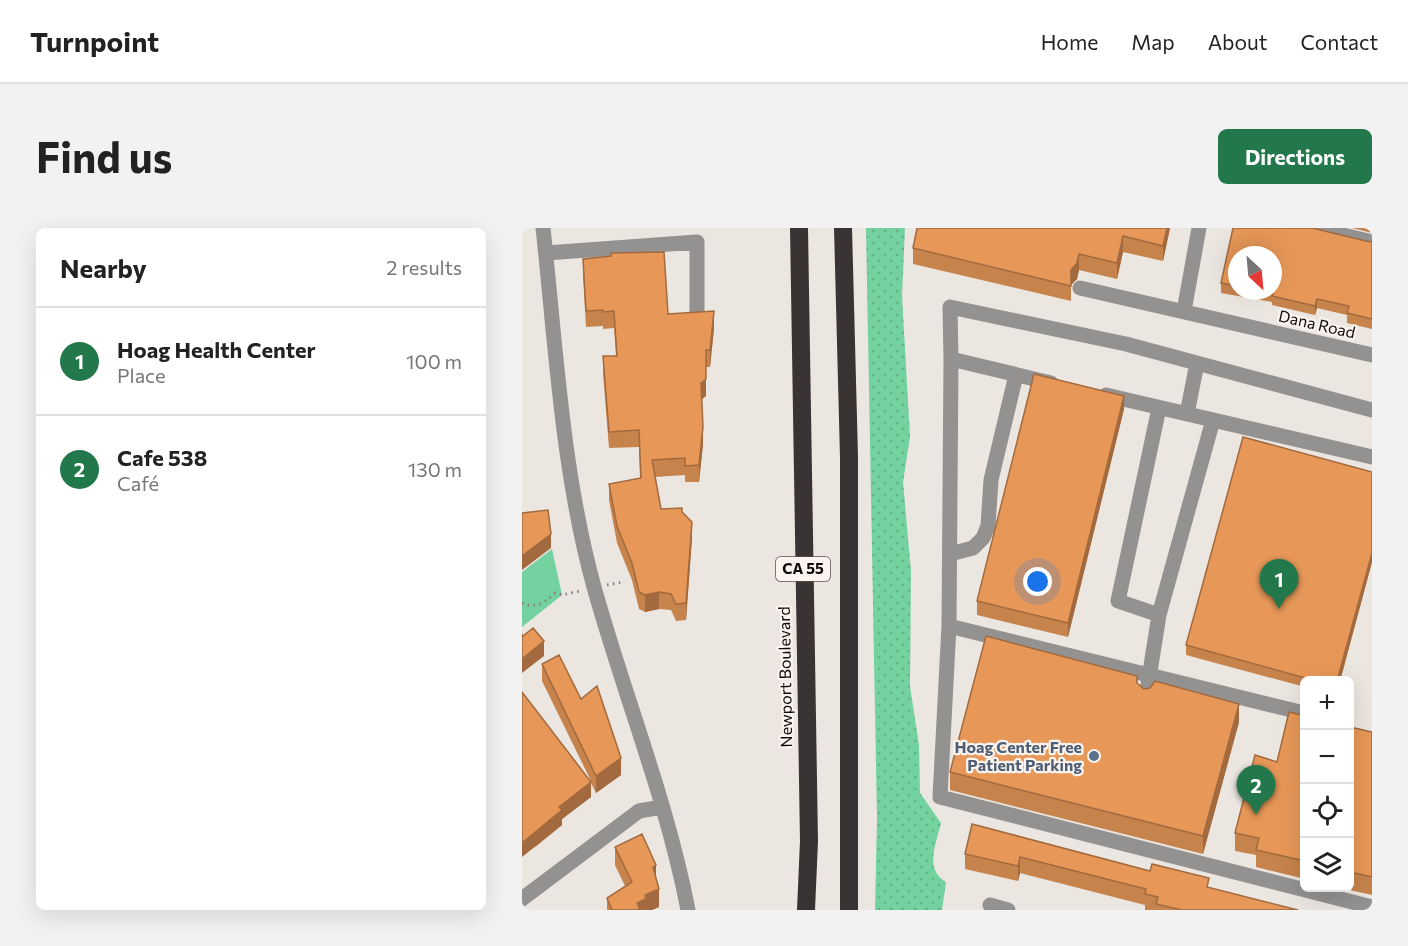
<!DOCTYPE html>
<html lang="en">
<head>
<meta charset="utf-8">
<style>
	:root { --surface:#fff; --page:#f2f2f2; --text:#222; --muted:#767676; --line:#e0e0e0; --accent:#22784a }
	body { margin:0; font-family:Commissioner,sans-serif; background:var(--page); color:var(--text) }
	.controls { position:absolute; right:18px; bottom:18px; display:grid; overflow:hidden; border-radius:9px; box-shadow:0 6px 24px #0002 }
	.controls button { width:54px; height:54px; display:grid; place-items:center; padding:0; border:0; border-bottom:2px solid var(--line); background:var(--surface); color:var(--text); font:30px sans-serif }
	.compass { position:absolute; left:706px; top:18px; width:54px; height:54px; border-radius:50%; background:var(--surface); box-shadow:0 6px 24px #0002; rotate:154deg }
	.you { position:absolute; left:516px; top:354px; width:21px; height:21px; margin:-15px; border:4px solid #fff; border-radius:50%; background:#1a73e8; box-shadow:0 0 0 9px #1a73e833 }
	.badge { display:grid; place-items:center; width:39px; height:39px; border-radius:50%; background:var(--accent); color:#fff; font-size:20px; font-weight:700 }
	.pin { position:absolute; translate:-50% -50px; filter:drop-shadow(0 2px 3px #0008) }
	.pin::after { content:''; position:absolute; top:32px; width:21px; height:18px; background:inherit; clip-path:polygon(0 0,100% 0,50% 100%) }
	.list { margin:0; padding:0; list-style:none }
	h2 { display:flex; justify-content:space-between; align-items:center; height:78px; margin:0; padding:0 24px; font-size:26px }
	h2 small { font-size:20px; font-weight:400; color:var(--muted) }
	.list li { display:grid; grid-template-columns:39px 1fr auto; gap:18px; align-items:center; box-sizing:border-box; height:108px; padding:0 24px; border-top:2px solid var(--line) }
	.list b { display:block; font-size:22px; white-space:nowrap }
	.list p { margin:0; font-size:20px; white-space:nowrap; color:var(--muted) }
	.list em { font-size:20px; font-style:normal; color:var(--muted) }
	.icon { flex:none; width:33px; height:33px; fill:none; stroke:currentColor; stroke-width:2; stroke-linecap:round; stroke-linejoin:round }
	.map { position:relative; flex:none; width:850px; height:682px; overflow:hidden; border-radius:9px }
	header { display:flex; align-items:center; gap:36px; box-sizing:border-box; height:84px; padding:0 30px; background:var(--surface); border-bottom:2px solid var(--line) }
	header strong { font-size:28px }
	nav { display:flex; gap:33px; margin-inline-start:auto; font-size:21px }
	.intro { display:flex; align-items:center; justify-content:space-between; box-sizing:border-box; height:144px; padding:0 36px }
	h1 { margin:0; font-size:42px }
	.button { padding:15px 27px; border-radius:9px; background:var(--accent); color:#fff; font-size:21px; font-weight:700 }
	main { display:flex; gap:36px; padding:0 36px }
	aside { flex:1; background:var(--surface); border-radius:9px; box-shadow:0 6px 24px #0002 }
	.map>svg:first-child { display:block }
	.park { fill:#74d2a0 }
	.garden { fill:url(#garden-dots) }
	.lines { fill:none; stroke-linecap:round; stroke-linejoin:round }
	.path { stroke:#878380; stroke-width:3; stroke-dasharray:1.5 4.5; stroke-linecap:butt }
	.minor { stroke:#949191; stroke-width:15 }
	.highway { stroke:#3a3334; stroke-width:18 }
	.wall { fill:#c7834c; fill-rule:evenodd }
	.shaded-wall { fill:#a26a3e }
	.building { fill:#e79858; stroke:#a26a3e; stroke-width:1.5 }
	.service-dot { fill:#5c6f8a; stroke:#faf3ee; stroke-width:2 }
	.labels { text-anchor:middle; stroke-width:4.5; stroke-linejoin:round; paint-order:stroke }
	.shield { fill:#faf3ee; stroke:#54514e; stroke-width:1.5 }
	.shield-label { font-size:15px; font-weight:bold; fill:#0d0b09 }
	.street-label { font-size:16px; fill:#0d0b09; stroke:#faf3ee }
	.service-label { font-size:16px; font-weight:bold; fill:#4e5e75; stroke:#faf3ee; text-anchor:end }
</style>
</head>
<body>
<header>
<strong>Turnpoint</strong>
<nav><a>Home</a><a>Map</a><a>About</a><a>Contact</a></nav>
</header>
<div class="intro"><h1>Find us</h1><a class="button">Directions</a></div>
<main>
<aside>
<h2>Nearby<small>2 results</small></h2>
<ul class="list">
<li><span class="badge">1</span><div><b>Hoag Health Center</b><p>Place</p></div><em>100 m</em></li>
<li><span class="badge">2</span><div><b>Cafe 538</b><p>Café</p></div><em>130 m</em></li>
</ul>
</aside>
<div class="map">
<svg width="850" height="682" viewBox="0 0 850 682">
	<defs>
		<pattern id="garden-dots" width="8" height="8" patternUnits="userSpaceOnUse" patternTransform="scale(1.5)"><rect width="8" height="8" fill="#74d2a0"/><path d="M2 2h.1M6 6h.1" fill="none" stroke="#63b388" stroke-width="1.8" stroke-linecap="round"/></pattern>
	</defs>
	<rect width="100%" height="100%" fill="#ece6e1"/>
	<!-- park -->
	<path class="park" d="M30 321 40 367 0 399V344Z"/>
	<!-- garden -->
	<path class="garden" d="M344 0H383L380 68 388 209 381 254 389 343 388 458 397 517 398 565 419 595C414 617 402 641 424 654L420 682H353L355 590Z"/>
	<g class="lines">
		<!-- path -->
		<path class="path" d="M85 357 100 354
			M0 375C14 381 22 375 33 365L40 367 58 363"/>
		<!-- minor -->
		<path class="minor" d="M21 0C34 120 40 243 72 359 102 467 145 572 166 682
			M792 0 850 14
			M24 25 175 14V88
			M558 60 850 127
			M662 83 677 0
			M429 131 428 79 604 116 850 182
			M529 155 429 131 427 398 782 485
			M584 167 850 229
			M637 180 596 373 637 387 691 192
			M665 186 675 135
			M428 326 451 320 461 310 466 298 469 252 494 147
			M427 398 418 569 850 679
			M624 469 637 387
			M0 671 117 583 140 579
			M468 677 486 682"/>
		<!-- highway -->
		<path class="highway" d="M277 0 287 613 284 682
			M321 0 327 229V682"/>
	</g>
	<!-- wall -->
	<path class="wall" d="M395 0H648L641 33 601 24 595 51 557 42 555 51 549 57V73L391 36V20Z
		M711 0H790L848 14 850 13V101L825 95V87L795 80 793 87 750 77V74L699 65V55ZM715 27H751V63H715Z
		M830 0H850V5Z
		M61 31 146 86 192 100 188 139H184V168L179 171 181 216 177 254H163V247L133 249 139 281 160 284 170 310 164 392 154 393 149 382 137 381 123 384 117 381 110 352 95 315 87 272V256L118 250 117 219 87 220 81 145V128H94L92 100 81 101V98L64 99 61 47Z
		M602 181 546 409 455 387V373Z
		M850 244V334L818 453H783V459L664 427V417Z
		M20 436 59 471 99 547 74 565 69 555V569L40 591V597L12 620 69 553 20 453Z
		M615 455 622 461 717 494 681 626 428 562V544Z
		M783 488V651L734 639V627L713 623V605Z
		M828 499 850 504V667L819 660H828Z
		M450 596 687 660 776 682H623V677L498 645 496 653 443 641V626Z
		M93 619 134 651 137 679 130 682H90L103 658 93 637Z
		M85 670 90 682H85Z"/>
	<!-- shaded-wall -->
	<path class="shaded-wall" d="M645 0H648L641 33V18Z
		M601 8V24L595 51V35Z
		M557 26V42L555 51 549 57V42Z
		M795 71V80L793 87V78Z
		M192 83V100L188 139V122Z
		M184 151V168L179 172V155Z
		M602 168V181L546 409V395Z
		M181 199V216L177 254V237Z
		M170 294V310L164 392V375Z
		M29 306V320L0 342V328Z
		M850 325V334L818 453H815Z
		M137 364V381L123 384V367Z
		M22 413V428L0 445V431Z
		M717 476V494L681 626V608Z
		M99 530V547L74 565V548Z
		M69 554V569L40 591V597L0 629V615L37 579Z
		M498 629V645L496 653V638Z
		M134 637V655L131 639Z
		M137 661V679L130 682H115V675L123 667Z"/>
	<!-- building -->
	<path class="building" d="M395 0H645L641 18 601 8 595 35 557 26 555 35 549 42V58L391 20Z
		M711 0H790L848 14 850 13V91L825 85 827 78 795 71 793 78 750 68 751 65 740 63H751V27H715V58L699 55Z
		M142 24 146 86 192 83 188 122H184V151L179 155 181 199 177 237 163 238V230L130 232 139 281 160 280V284L170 294 164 375 154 376 149 366 137 364 123 367 117 364 110 335 95 298 87 256 119 250 117 202 87 204 81 128H95L92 83 81 84V82L64 83 61 31 89 28V25Z
		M512 146 602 168 546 395 455 373Z
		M721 209 850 244V325L815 453H794L664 417Z
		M26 282 29 306 0 328V285Z
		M11 400 22 413 0 431V406L1 408Z
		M464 408 615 448V455L622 461 628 460 633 453 717 476 681 608 428 544Z
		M37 427 59 471 75 458 99 530 74 548 20 436Z
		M0 464 69 554 37 579 40 582 0 615Z
		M767 484 783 488V633L734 622 737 610 713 605 733 527 755 534Z
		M828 499 850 504V649L828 644Z
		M450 596 628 643 630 636 687 650 685 659 776 682H660L634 676 636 669 623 666 624 661 498 629 496 638 443 626Z
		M120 606 134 637 131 639 137 661 123 667 124 671 115 675 118 682H90L85 670 110 654 93 619Z"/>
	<!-- markers -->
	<circle class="service-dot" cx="572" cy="528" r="6"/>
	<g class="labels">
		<!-- shield labels -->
		<rect class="shield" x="254" y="329" width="54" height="24" rx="4.5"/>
		<g class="shield-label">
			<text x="281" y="346">CA 55</text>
		</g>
		<!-- street labels -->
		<g class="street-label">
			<text transform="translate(795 96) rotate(13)" y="6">Dana Road</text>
			<text transform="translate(263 449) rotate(-91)" y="6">Newport Boulevard</text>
		</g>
		<!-- service labels -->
		<g class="service-label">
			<text x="560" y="525">Hoag Center Free<tspan x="560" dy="18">Patient Parking</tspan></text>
		</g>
	</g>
</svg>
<div class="controls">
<button>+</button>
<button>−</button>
<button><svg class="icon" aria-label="locate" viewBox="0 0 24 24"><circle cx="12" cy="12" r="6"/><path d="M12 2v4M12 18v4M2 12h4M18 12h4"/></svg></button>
<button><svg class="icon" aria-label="layers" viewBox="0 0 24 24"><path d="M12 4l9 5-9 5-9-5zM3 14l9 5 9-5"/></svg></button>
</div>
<svg class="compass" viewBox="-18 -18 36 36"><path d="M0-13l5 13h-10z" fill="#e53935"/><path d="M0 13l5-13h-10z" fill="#767676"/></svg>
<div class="you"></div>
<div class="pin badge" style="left:757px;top:381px">1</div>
<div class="pin badge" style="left:734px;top:587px">2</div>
</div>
</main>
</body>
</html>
